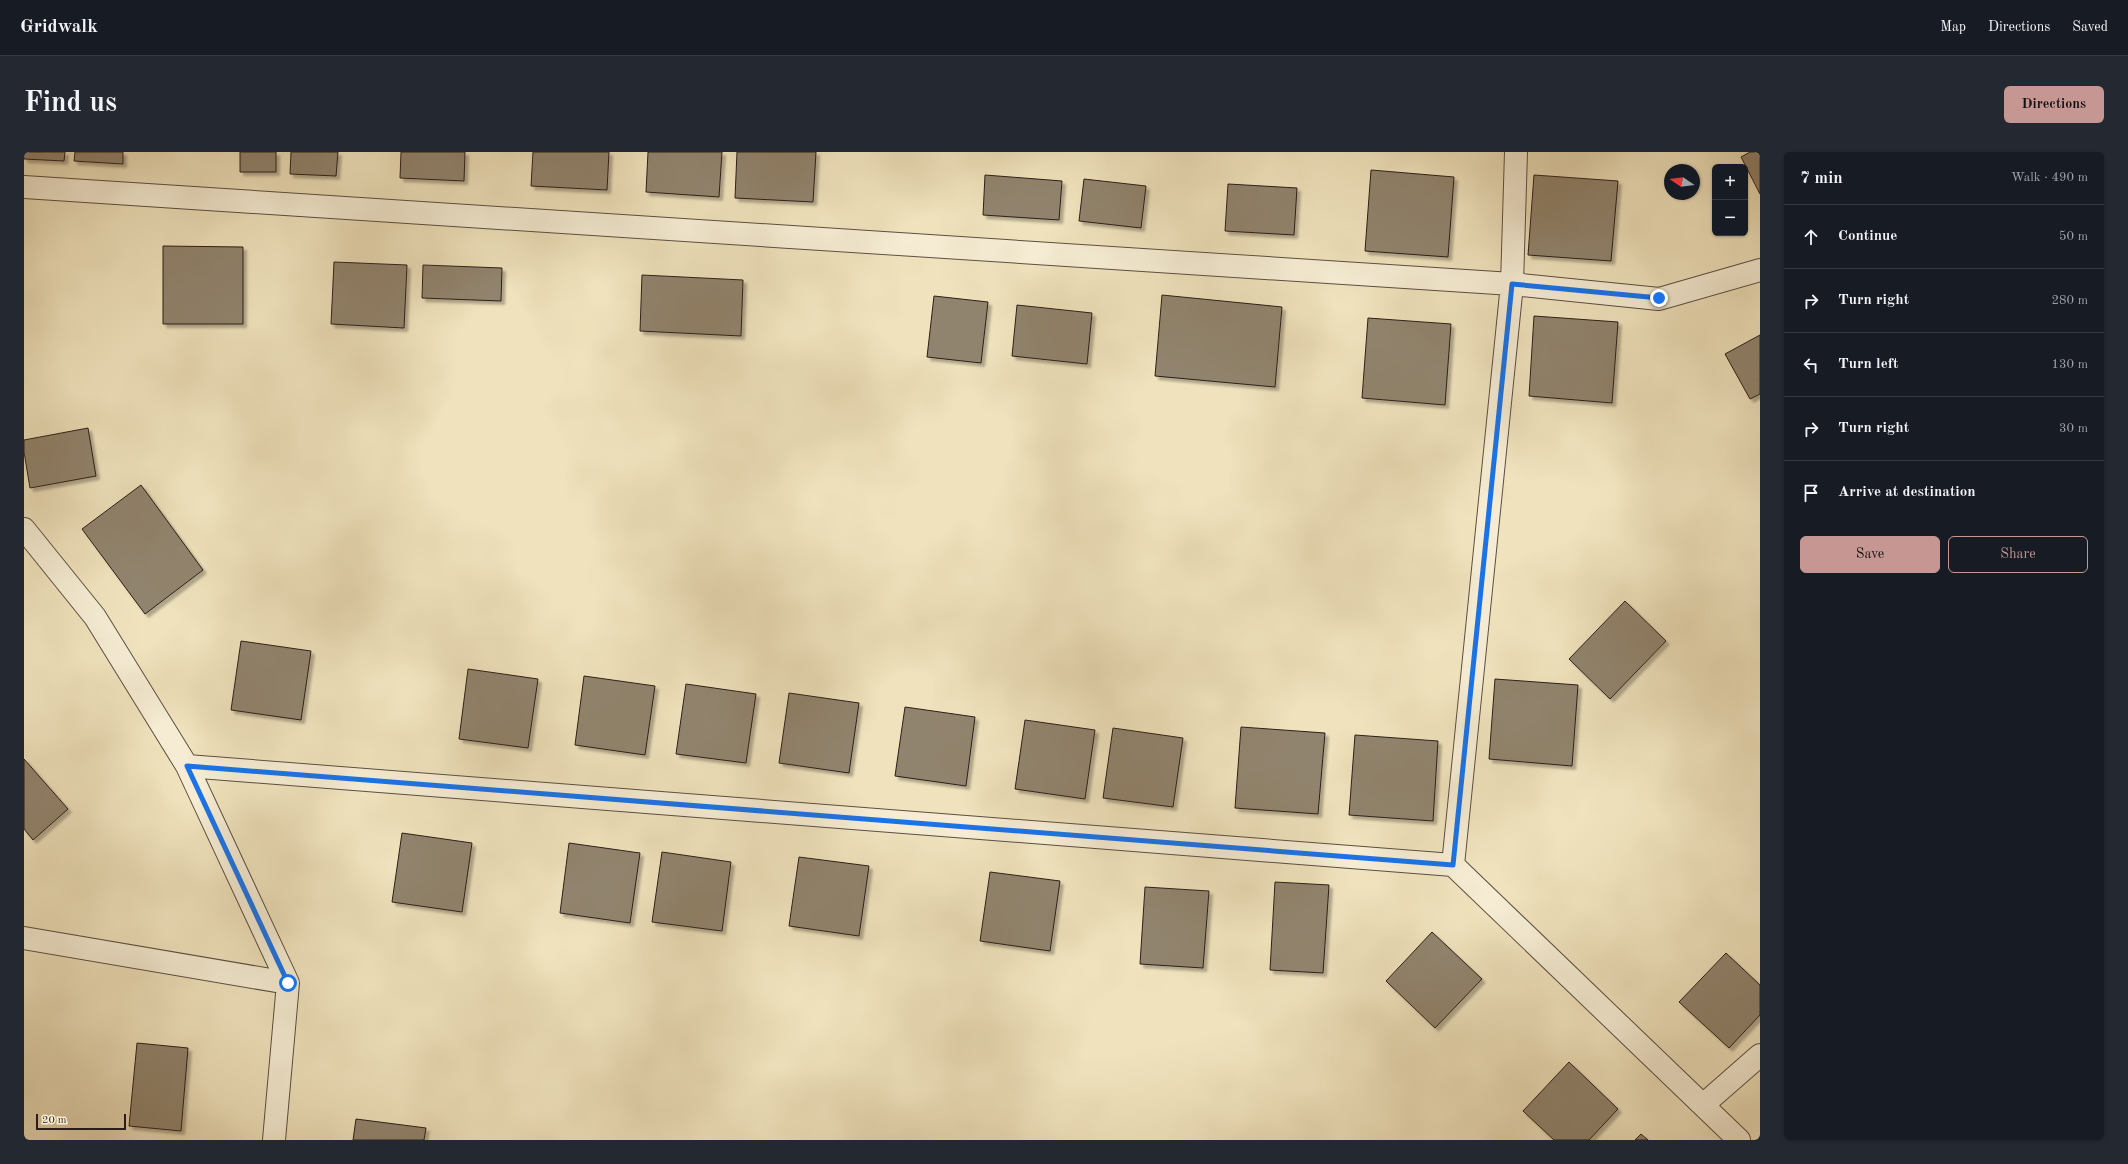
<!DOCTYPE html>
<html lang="en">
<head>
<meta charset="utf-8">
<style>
	:root { --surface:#171b24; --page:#242831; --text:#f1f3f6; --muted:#9ea1a6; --line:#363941; --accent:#c59692 }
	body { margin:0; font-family:"Old Standard TT",serif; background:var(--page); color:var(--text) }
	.controls { position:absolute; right:12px; top:12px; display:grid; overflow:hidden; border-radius:6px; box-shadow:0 1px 3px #0004 }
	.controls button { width:36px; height:36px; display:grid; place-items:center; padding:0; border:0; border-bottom:1px solid var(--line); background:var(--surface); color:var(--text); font:20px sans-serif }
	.compass { position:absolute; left:1640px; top:12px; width:36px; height:36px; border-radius:50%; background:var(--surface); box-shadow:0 1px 3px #0004; rotate:283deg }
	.scale { position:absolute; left:12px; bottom:10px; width:90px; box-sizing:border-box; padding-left:4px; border:2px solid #2b1e19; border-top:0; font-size:11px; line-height:14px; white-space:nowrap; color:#2b1e19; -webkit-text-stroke:3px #f5ecd3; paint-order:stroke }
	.stop { position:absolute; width:12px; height:12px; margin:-9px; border:3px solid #1a73e8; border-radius:50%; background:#fff }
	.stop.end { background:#1a73e8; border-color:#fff; box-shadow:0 1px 4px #0008 }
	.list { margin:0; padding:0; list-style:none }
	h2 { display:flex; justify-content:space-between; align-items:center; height:52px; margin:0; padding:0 16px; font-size:17px }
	h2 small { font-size:13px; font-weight:400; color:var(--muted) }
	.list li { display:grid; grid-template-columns:26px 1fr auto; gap:12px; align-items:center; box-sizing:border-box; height:64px; padding:0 16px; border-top:1px solid var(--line) }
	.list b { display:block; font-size:15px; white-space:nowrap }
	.list em { font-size:13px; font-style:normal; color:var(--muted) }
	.actions { display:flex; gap:8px; padding:12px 16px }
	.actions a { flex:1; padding:9px 0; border:1px solid var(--accent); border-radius:6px; text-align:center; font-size:14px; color:var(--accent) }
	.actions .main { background:var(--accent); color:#111 }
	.icon { flex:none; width:22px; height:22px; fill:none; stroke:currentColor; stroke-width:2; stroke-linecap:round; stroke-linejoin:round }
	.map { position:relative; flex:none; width:1736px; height:988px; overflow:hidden; border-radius:6px }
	header { display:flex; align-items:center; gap:24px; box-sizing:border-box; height:56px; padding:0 20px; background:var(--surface); border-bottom:1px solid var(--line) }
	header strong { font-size:19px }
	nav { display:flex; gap:22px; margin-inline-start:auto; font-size:14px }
	.intro { display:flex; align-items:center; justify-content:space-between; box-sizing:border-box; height:96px; padding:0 24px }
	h1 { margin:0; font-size:28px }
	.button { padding:10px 18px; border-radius:6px; background:var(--accent); color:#111; font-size:14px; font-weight:700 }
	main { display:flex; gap:24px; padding:0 24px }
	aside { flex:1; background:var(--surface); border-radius:6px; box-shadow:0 1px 3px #0004 }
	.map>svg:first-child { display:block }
	.building { fill:#91846e; stroke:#2b1e19; filter:url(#shadow) }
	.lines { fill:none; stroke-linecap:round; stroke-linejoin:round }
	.minor-casing { stroke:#5c4f42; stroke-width:24 }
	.minor { stroke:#f5ecd3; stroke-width:22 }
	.route { stroke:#1a73e8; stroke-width:5 }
</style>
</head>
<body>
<header>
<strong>Gridwalk</strong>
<nav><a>Map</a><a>Directions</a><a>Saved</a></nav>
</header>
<div class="intro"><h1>Find us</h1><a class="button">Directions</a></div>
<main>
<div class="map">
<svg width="1736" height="988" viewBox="0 0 1736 988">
	<defs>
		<filter id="shadow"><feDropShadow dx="3.5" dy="3.5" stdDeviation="1" flood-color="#0004"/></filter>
	</defs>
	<rect width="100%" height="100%" fill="#efe2bc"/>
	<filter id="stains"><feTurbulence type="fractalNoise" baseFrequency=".005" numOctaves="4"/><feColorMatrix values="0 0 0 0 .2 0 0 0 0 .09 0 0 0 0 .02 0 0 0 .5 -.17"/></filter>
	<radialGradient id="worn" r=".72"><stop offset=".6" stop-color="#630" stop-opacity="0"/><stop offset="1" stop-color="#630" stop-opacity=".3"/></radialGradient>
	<!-- building -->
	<path class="building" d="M0 0H41L40 9 0 7Z
		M51 0H99V12L50 9Z
		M216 0H252V20H216Z
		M267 0H314L312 24 266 22Z
		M377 0H441L440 29 376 26Z
		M509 0H585L583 38 507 34Z
		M624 0H698L695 45 622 40Z
		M713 0H792L789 50 711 46Z
		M1726 0H1736V42L1717 5Z
		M1347 18 1430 25 1424 105 1341 99Z
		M961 23 1038 29 1035 68 959 63Z
		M1510 23 1594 29 1587 109 1504 103Z
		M1060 27 1122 34 1117 76 1055 69Z
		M1204 32 1273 36 1270 83 1201 79Z
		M139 94 219 95V172H139Z
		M310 110 383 113 380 176 307 172Z
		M399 113 478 116 477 149 398 146Z
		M618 123 719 128 717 184 616 179Z
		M1138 143 1258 155 1251 235 1131 224Z
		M910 144 964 150 957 211 903 205Z
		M993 153 1068 161 1063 212 988 204Z
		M1510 164 1594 170 1588 251 1505 244Z
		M1344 166 1427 172 1421 253 1338 246Z
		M1736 183V242L1726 247 1701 202Z
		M64 276 72 324 6 336 0 300V288Z
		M117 333 179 418 121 462 58 377Z
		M1601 449 1642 489 1586 547 1545 507Z
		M217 489 287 499 277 568 207 558Z
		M444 517 514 527 504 596 435 587Z
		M560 524 631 534 621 603 551 593Z
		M1471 527 1554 533 1548 614 1465 607Z
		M662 532 732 542 722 611 652 602Z
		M765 541 835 551 825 621 755 611Z
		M881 555 951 565 942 634 871 624Z
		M1001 568 1071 578 1061 647 991 637Z
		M1217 575 1301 581 1294 662 1211 656Z
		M1089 576 1159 586 1149 655 1079 646Z
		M1331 583 1414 589 1409 669 1325 663Z
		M0 607 44 657 9 688 0 677Z
		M378 681 448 691 438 760 368 750Z
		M545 691 616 701 606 771 536 761Z
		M638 700 707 710 698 779 628 770Z
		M775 705 845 714 835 784 765 774Z
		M966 720 1036 729 1026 799 956 789Z
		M1251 730 1305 733 1299 821 1246 818Z
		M1121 735 1185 739 1179 816 1116 812Z
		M1408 780 1458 827 1411 876 1362 829Z
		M1702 801 1736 833V863L1705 896 1655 850Z
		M113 891 164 896 157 979 105 974Z
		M1545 910 1594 957 1565 988H1530L1499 959Z
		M332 967 402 976 400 988H329Z
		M1617 982 1624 988H1611Z"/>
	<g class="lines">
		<!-- minor casing -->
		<g class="minor-casing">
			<path id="minor" d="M0 35 1488 132 1635 147 1736 118
				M0 377 71 465 163 614 264 831 250 988
				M163 614 1429 713 1715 988
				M1429 713 1488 132 1492 0
				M0 786 264 831
				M1679 953 1736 903"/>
		</g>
		<!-- minor -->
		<use href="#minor" class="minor"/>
	</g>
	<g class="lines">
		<!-- route -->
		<path class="route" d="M264 831 163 614 1429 713 1488 132 1635 146"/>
	</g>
	<rect width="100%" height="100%" filter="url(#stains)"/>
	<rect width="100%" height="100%" fill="url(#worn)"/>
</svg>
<div class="controls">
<button>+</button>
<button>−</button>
</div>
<svg class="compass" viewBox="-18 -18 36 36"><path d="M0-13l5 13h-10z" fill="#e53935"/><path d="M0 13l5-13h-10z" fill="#9ea1a6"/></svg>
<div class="scale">20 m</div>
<div class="stop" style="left:264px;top:831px"></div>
<div class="stop end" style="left:1635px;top:146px"></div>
</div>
<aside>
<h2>7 min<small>Walk · 490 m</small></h2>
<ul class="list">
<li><svg class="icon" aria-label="ahead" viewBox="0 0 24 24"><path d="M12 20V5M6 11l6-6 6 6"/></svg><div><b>Continue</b></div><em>50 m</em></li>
<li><svg class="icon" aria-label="right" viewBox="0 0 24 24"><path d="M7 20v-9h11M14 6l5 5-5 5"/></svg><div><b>Turn right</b></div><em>280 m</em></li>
<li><svg class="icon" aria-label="left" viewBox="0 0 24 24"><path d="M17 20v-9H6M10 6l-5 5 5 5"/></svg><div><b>Turn left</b></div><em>130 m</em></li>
<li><svg class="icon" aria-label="right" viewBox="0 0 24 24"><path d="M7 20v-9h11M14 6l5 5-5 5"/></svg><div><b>Turn right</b></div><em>30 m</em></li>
<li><svg class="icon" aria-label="arrive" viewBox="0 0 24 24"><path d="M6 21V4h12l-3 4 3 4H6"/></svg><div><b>Arrive at destination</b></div></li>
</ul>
<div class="actions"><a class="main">Save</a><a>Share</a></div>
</aside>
</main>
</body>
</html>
